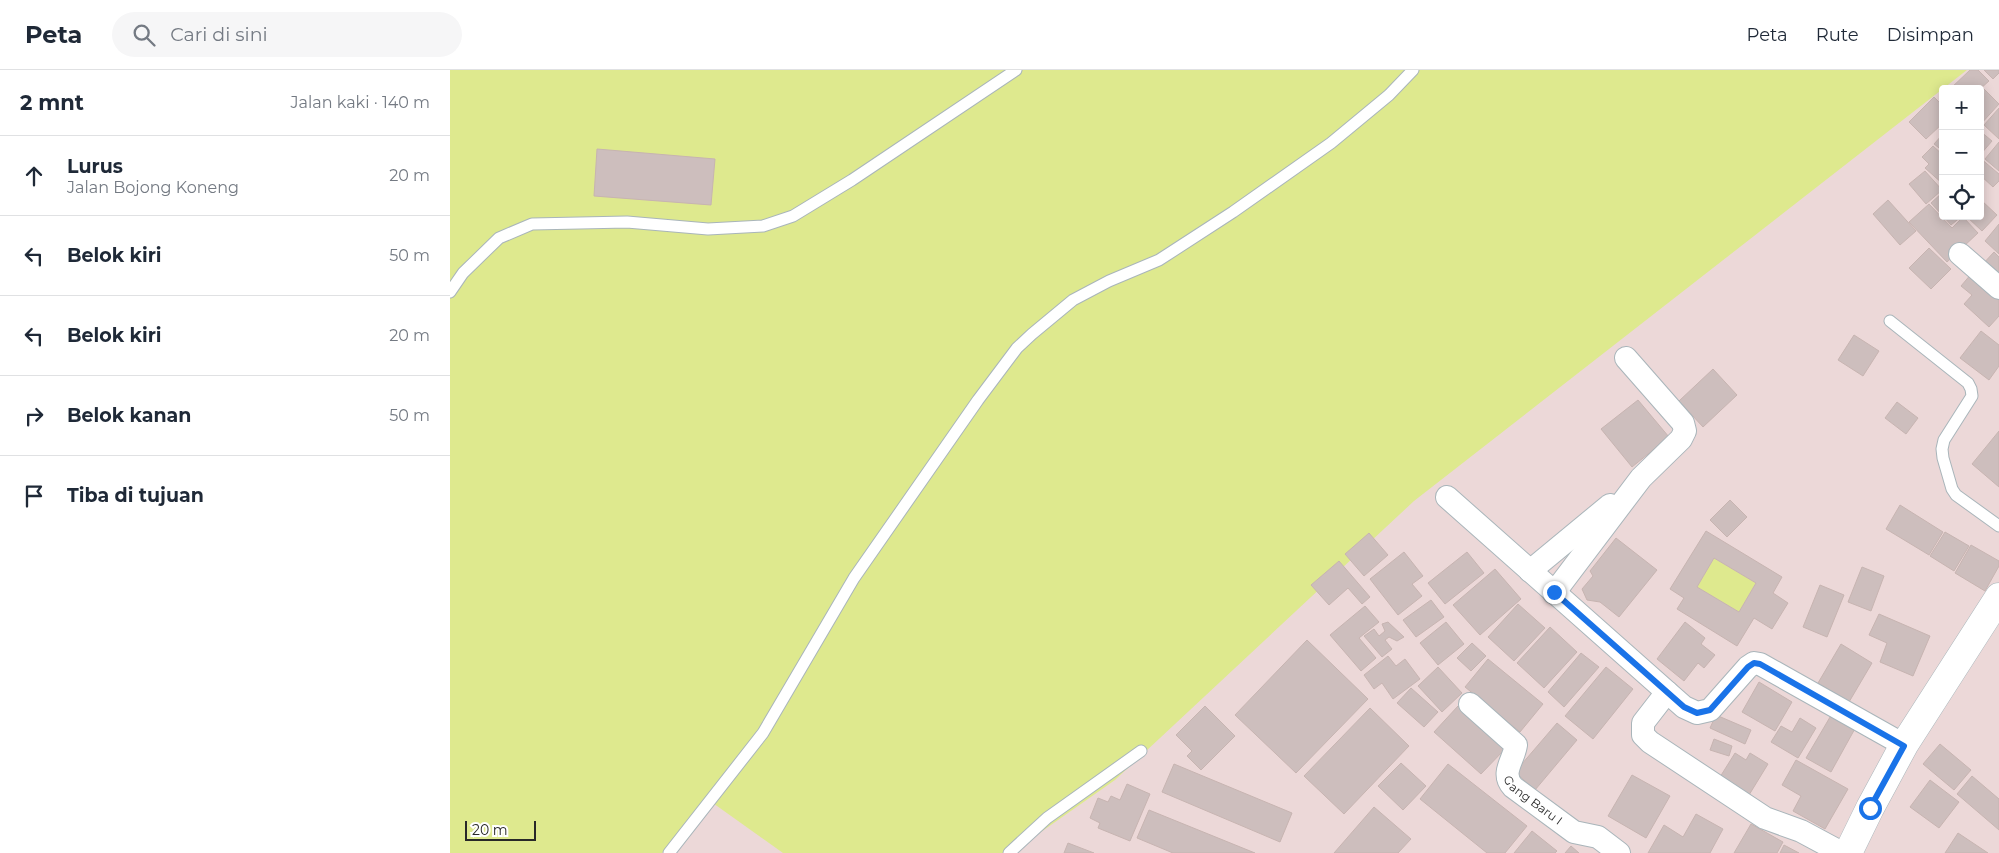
<!DOCTYPE html>
<html lang="id">
<head>
<meta charset="utf-8">
<style>
	:root { --surface:#fff; --page:#f6f6f7; --text:#1f2937; --muted:#747a83; --line:#e0e1e3 }
	body { margin:0; font-family:Montserrat,sans-serif; background:var(--page); color:var(--text) }
	.controls { position:absolute; right:15px; top:15px; display:grid; overflow:hidden; border-radius:5px; box-shadow:0 2px 12px #0003 }
	.controls button { width:45px; height:45px; display:grid; place-items:center; padding:0; border:0; border-bottom:1px solid var(--line); background:var(--surface); color:var(--text); font:25px sans-serif }
	.scale { position:absolute; left:15px; bottom:12px; width:71px; box-sizing:border-box; padding-left:5px; border:2px solid #282828; border-top:0; font-size:14px; line-height:18px; white-space:nowrap; color:#282828; -webkit-text-stroke:4px #fff; paint-order:stroke }
	.stop { position:absolute; width:15px; height:15px; margin:-11px; border:4px solid #1a73e8; border-radius:50%; background:#fff }
	.stop.end { background:#1a73e8; border-color:#fff; box-shadow:0 1px 5px #0008 }
	.list { margin:0; padding:0; list-style:none }
	h2 { display:flex; justify-content:space-between; align-items:center; height:65px; margin:0; padding:0 20px; font-size:21px }
	h2 small { font-size:16px; font-weight:400; color:var(--muted) }
	.list li { display:grid; grid-template-columns:32px 1fr auto; gap:15px; align-items:center; box-sizing:border-box; height:80px; padding:0 20px; border-top:1px solid var(--line) }
	.list b { display:block; font-size:19px; white-space:nowrap }
	.list p { margin:0; font-size:16px; white-space:nowrap; color:var(--muted) }
	.list em { font-size:16px; font-style:normal; color:var(--muted) }
	.icon { flex:none; width:28px; height:28px; fill:none; stroke:currentColor; stroke-width:2; stroke-linecap:round; stroke-linejoin:round }
	.map { position:relative; flex:none; width:1549px; height:783px; overflow:hidden }
	header { display:flex; align-items:center; gap:30px; box-sizing:border-box; height:70px; padding:0 25px; background:var(--surface); border-bottom:1px solid var(--line) }
	header strong { font-size:24px }
	nav { display:flex; gap:28px; margin-inline-start:auto; font-size:18px }
	.search { width:350px; height:45px; background:var(--page); display:flex; align-items:center; gap:12px; box-sizing:border-box; padding:0 18px; border-radius:28px; color:var(--muted); font-size:19px }
	main { display:flex }
	aside { flex:1; background:var(--surface) }
	.map>svg:first-child { display:block }
	.green { fill:#dee98e }
	.building { fill:#cdbebd; stroke:#c7b4b1; fill-rule:evenodd }
	.lines { fill:none; stroke-linecap:round; stroke-linejoin:round }
	.service-casing { stroke:#a9b5ba; stroke-width:13 }
	.minor-casing { stroke:#a9b5ba; stroke-width:24 }
	.tertiary-casing { stroke:#a9b5ba; stroke-width:29 }
	.service { stroke:#fff; stroke-width:11 }
	.minor { stroke:#fff; stroke-width:22 }
	.tertiary { stroke:#fff; stroke-width:28 }
	.route { stroke:#1a73e8; stroke-width:6 }
	.labels { text-anchor:middle; stroke-width:5; stroke-linejoin:round; paint-order:stroke }
	.street-label { font-size:12px; fill:#282828; stroke:#fff }
</style>
</head>
<body>
<header>
<strong>Peta</strong>
<div class="search"><svg class="icon" aria-label="search" viewBox="0 0 24 24"><circle cx="10" cy="10" r="6"/><path d="M15 15l6 6"/></svg>Cari di sini</div>
<nav><a>Peta</a><a>Rute</a><a>Disimpan</a></nav>
</header>
<main>
<aside>
<h2>2 mnt<small>Jalan kaki · 140 m</small></h2>
<ul class="list">
<li><svg class="icon" aria-label="ahead" viewBox="0 0 24 24"><path d="M12 20V5M6 11l6-6 6 6"/></svg><div><b>Lurus</b><p>Jalan Bojong Koneng</p></div><em>20 m</em></li>
<li><svg class="icon" aria-label="left" viewBox="0 0 24 24"><path d="M17 20v-9H6M10 6l-5 5 5 5"/></svg><div><b>Belok kiri</b></div><em>50 m</em></li>
<li><svg class="icon" aria-label="left" viewBox="0 0 24 24"><path d="M17 20v-9H6M10 6l-5 5 5 5"/></svg><div><b>Belok kiri</b></div><em>20 m</em></li>
<li><svg class="icon" aria-label="right" viewBox="0 0 24 24"><path d="M7 20v-9h11M14 6l5 5-5 5"/></svg><div><b>Belok kanan</b></div><em>50 m</em></li>
<li><svg class="icon" aria-label="arrive" viewBox="0 0 24 24"><path d="M6 21V4h12l-3 4 3 4H6"/></svg><div><b>Tiba di tujuan</b></div></li>
</ul>
</aside>
<div class="map">
<svg width="1549" height="783" viewBox="0 0 1549 783">
	<rect width="100%" height="100%" fill="#ecd8d8"/>
	<!-- green -->
	<path class="green" d="M0 0H1517L964 431 665 710 561 783H333L260 731 212 783H0Z
		M1264 488 1306 513 1289 542 1247 517Z"/>
	<!-- building -->
	<path class="building" d="M1520 0H1528L1539 11 1530 19H1500Z
		M1534 0H1549V3L1543 9Z
		M1533 18 1549 34 1530 55V21Z
		M1484 27 1493 36V53L1476 69 1459 52Z
		M1549 38V69L1534 55Z
		M1530 61 1542 71 1530 85Z
		M1493 64V81L1484 74Z
		M1549 72V101L1535 89Z
		M1483 76 1493 85V114L1475 98 1479 94 1472 87Z
		M147 79 265 89 261 135 144 126Z
		M1530 88 1549 104V111L1543 117 1530 105Z
		M1475 101 1492 120 1476 134 1459 114Z
		M1493 122V146L1481 133Z
		M1438 130 1466 161 1450 175 1423 144Z
		M1531 130 1547 145 1532 161 1516 146H1530Z
		M1479 134 1502 158 1513 147 1528 163 1497 192 1459 152Z
		M1493 146H1512L1501 155Z
		M1549 154V184L1535 171Z
		M1479 178 1501 199 1481 219 1459 198Z
		M1544 182 1549 187V212L1531 196Z
		M1522 203 1549 226V246L1539 257 1514 234 1522 225 1511 216Z
		M1531 261 1549 275V296L1539 310 1510 288Z
		M1404 265 1429 281 1413 306 1388 290Z
		M1263 299 1287 325 1253 357 1229 331Z
		M1188 330 1219 367 1182 397 1151 359Z
		M1447 332 1468 348 1456 364 1435 348Z
		M1549 361V417L1522 394Z
		M1280 430 1297 447 1277 467 1260 450Z
		M1450 435 1493 462 1479 485 1436 459Z
		M1256 461 1332 507 1323 523 1338 533 1322 559 1304 548 1287 576 1227 539 1234 528 1220 519ZM1264 488 1306 513 1289 542 1247 517Z
		M1495 462 1519 476 1504 501 1480 486Z
		M919 463 938 485 914 506 895 484Z
		M1166 468 1207 500 1169 547 1150 532 1137 530 1132 519 1143 506 1140 501Z
		M1521 475 1549 491V496L1535 521 1505 503Z
		M954 482 973 506 962 514 972 526 948 545 920 509Z
		M1017 482 1034 503 995 534 978 513Z
		M889 491 920 527 912 534 898 518 879 535 861 515Z
		M1412 497 1434 506 1421 541 1398 532Z
		M1045 499 1071 529 1030 565 1003 535Z
		M1370 515 1394 525 1377 567 1353 557Z
		M981 530 994 547 966 567 953 550Z
		M1068 534 1095 558 1064 591 1038 567Z
		M915 536 929 552 909 568 926 588 911 601 880 565Z
		M1429 544 1480 566 1463 606 1430 592 1437 573 1419 565Z
		M938 552 954 567 947 571 939 567 935 570 942 579 932 587 914 566 924 559 929 566 935 561 932 554Z
		M996 552 1014 574 988 595 970 573Z
		M1235 552 1255 568 1251 574 1265 585 1254 598 1248 593 1234 611 1207 589Z
		M1100 557 1127 582 1094 618 1067 593Z
		M857 570 918 629 846 703 785 645Z
		M1022 573 1036 586 1021 601 1007 588Z
		M1391 574 1422 593 1399 632 1368 613Z
		M1131 583 1149 597 1114 637 1098 622Z
		M938 586 946 596 955 589 970 609 943 629 932 613 924 619 914 605Z
		M1038 589 1093 634 1070 662 1015 617Z
		M988 597 1012 623 992 642 968 616Z
		M1156 597 1183 619 1143 669 1115 646Z
		M1309 612 1342 632 1325 661 1292 642Z
		M961 618 988 642 974 657 947 633Z
		M755 636 785 666 751 700 737 686 742 681 726 665Z
		M1008 636 1055 679 1031 704 984 662Z
		M920 638 959 676 894 744 854 706Z
		M1383 642 1407 655 1381 702 1356 688Z
		M1266 645 1301 660 1295 674 1260 658Z
		M1350 648 1366 658 1348 688 1321 672 1331 656 1342 662Z
		M1107 653 1127 670 1085 720 1065 702Z
		M1264 669 1282 676 1279 686 1260 680Z
		M1490 674 1521 700 1504 720 1473 694Z
		M1285 683 1296 690 1300 683 1318 694 1299 725 1270 707Z
		M1346 690 1398 719 1375 759 1343 741 1351 726 1332 715Z
		M951 693 976 716 953 740 928 716Z
		M724 694 842 743 830 772 712 722Z
		M998 694 1077 756 1055 783H1037L970 729Z
		M1182 705 1220 726 1196 768 1158 746Z
		M1522 706 1549 729V760L1507 724Z
		M1480 710 1509 732 1489 758 1460 737Z
		M677 714 700 724 680 771 648 758 650 753 640 748 648 728 658 732 661 726 670 730Z
		M924 737 961 769 948 783H884Z
		M699 740 805 783H723L687 768Z
		M1246 744 1273 759 1260 783H1198L1214 755 1233 767Z
		M1301 754 1333 772 1327 783H1284Z
		M1082 761 1107 781 1105 783H1064Z
		M1508 763 1538 783H1495Z
		M618 773 644 783H614Z
		M1334 775 1349 783H1330Z
		M1121 776 1129 783H1115Z"/>
	<g class="lines">
		<!-- service casing -->
		<g class="service-casing">
			<path id="service" d="M0 222 13 203 49 168 82 154 177 152 258 159 313 156 343 146 402 110 566 0
				M1440 251 1518 313 1521 319 1522 326 1494 370 1492 379 1493 388 1502 419 1506 425 1549 456
				M219 783 313 663 404 508 528 330 567 278 582 264 623 230 659 211 709 190 783 142 881 73 939 25 963 0
				M559 783 597 748 691 681"/>
		</g>
		<!-- minor casing -->
		<g class="minor-casing">
			<g id="minor">
				<path d="M1510 184 1549 218"/>
				<path d="M997 427 1217 622 1193 653V665L1200 672 1315 748 1351 761 1392 783"/>
				<path d="M1080 501 1160 435"/>
				<path d="M1104 523 1191 408 1231 369 1235 361 1233 353 1176 288"/>
				<path d="M1217 622 1234 637 1247 643 1260 640 1298 597 1304 593 1310 594 1454 675"/>
				<path id="s1" d="M1020 634 1066 675C1064 690 1050 703 1063 717L1124 762 1148 767 1169 783"/>
			</g>
		</g>
		<!-- tertiary casing -->
		<g class="tertiary-casing">
			<path id="tertiary" d="M1398 783 1420 738 1454 675 1549 527"/>
		</g>
		<!-- service -->
		<use href="#service" class="service"/>
		<!-- minor -->
		<use href="#minor" class="minor"/>
		<!-- tertiary -->
		<use href="#tertiary" class="tertiary"/>
	</g>
	<g class="lines">
		<!-- route -->
		<path class="route" d="M1104 522 1234 637 1247 643 1260 640 1298 597 1304 593 1310 594 1454 676 1420 738"/>
	</g>
	<g class="labels">
		<!-- street labels -->
		<g class="street-label">
			<text dy="4" stroke="none"><textPath href="#s1" startOffset="130">Gang Baru I</textPath></text>
		</g>
	</g>
</svg>
<div class="controls">
<button>+</button>
<button>−</button>
<button><svg class="icon" aria-label="locate" viewBox="0 0 24 24"><circle cx="12" cy="12" r="6"/><path d="M12 2v4M12 18v4M2 12h4M18 12h4"/></svg></button>
</div>
<div class="scale">20 m</div>
<div class="stop" style="left:1420px;top:738px"></div>
<div class="stop end" style="left:1104px;top:522px"></div>
</div>
</main>
</body>
</html>
